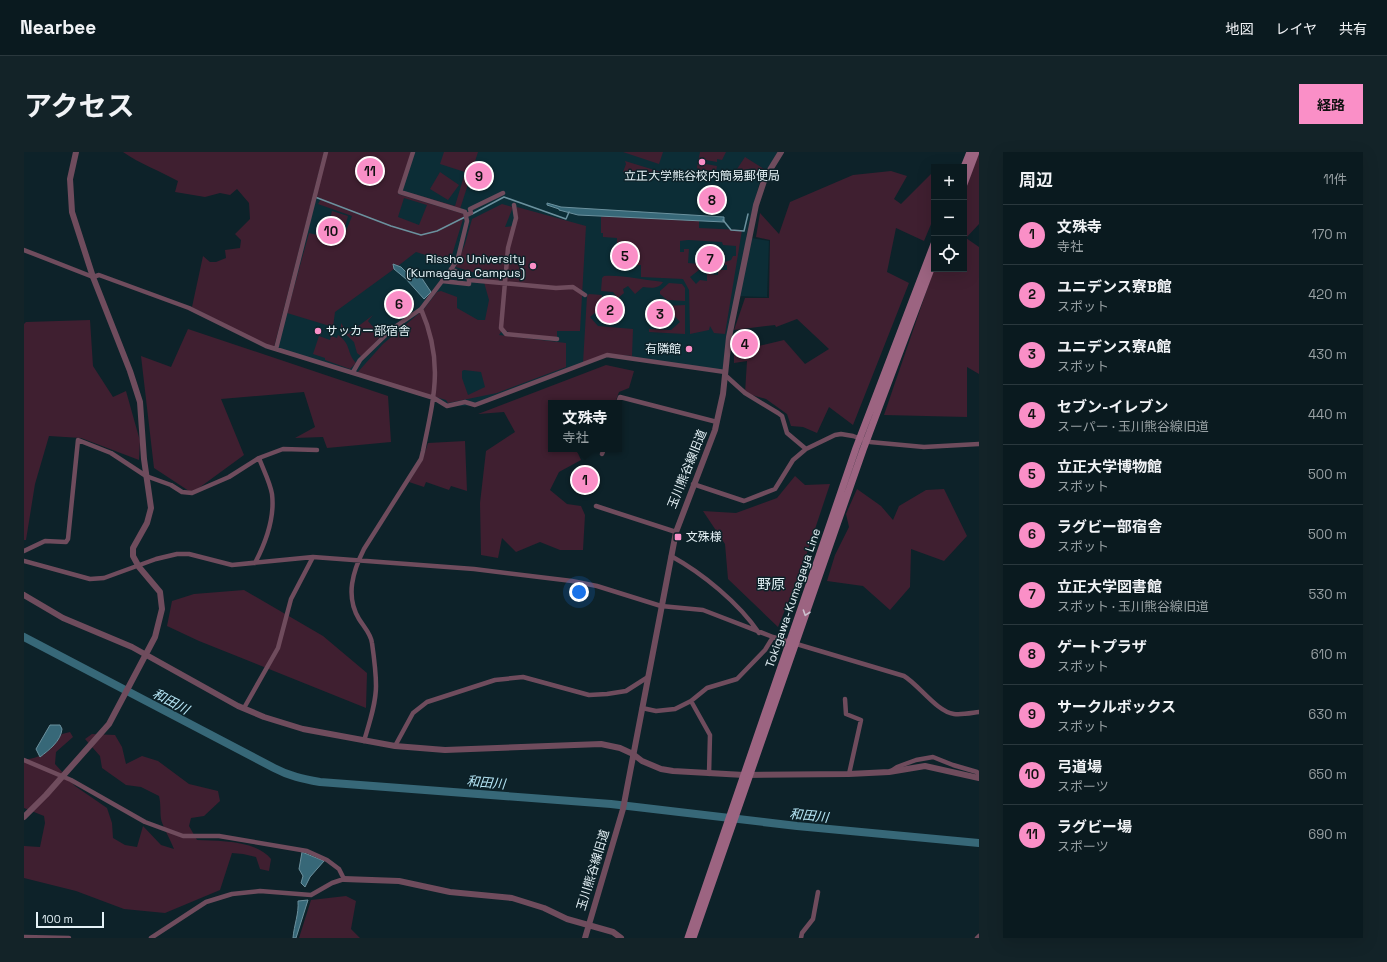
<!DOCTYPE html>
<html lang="ja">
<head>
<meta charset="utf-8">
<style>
	:root { --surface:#0a1a1f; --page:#132328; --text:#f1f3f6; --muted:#99a1a4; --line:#2a383d; --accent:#fa8fc7 }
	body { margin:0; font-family:"Space Grotesk","Noto Sans JP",sans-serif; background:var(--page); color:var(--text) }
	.controls { position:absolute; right:12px; top:12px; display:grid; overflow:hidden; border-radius:0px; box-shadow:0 4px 16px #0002 }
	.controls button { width:36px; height:36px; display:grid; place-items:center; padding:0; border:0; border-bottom:1px solid var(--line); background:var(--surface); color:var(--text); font:20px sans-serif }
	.scale { position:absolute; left:12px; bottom:10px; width:68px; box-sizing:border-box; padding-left:4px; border:2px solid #e5f2f7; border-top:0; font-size:11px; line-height:14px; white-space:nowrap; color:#e5f2f7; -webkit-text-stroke:3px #0d2229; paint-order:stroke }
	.you { position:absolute; left:555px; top:440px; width:14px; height:14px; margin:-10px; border:3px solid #fff; border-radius:50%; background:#1a73e8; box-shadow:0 0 0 6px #1a73e833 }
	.badge { display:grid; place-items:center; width:26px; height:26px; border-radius:50%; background:var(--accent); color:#111; font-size:13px; font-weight:700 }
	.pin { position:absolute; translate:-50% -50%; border:2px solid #fff; box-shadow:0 1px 4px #0006 }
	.popup { position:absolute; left:524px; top:248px; width:74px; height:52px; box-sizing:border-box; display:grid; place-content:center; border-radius:0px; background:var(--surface); filter:drop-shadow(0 1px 3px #0005); font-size:13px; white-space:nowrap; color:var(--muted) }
	.popup b { font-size:15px; color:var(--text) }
	.popup::after { content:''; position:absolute; left:50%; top:100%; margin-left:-8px; border:8px solid transparent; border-top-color:var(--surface) }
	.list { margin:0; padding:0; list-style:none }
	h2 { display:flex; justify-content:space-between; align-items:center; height:52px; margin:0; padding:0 16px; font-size:17px }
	h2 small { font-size:13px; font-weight:400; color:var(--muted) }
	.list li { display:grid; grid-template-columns:26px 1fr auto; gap:12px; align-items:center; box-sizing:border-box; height:60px; padding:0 16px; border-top:1px solid var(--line) }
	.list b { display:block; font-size:15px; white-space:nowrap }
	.list p { margin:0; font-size:13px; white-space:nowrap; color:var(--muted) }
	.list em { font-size:13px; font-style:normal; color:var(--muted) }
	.icon { flex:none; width:22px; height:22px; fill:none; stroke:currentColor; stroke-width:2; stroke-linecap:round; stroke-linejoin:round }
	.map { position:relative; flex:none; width:955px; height:786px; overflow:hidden; border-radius:0px }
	header { display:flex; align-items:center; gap:24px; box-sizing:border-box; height:56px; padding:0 20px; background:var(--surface); border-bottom:1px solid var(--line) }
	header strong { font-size:19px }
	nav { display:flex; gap:22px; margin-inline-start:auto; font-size:14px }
	.intro { display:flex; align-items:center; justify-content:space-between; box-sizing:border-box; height:96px; padding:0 24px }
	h1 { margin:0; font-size:28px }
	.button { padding:10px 18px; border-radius:0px; background:var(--accent); color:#111; font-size:14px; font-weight:700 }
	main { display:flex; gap:24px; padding:0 24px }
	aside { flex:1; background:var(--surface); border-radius:0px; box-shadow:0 4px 16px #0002 }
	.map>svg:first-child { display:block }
	.built { fill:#0c2d36 }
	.green { fill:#3f1f30; fill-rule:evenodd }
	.water { fill:#376878; stroke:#6b919e }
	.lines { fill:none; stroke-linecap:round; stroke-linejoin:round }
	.stream { stroke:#6b919e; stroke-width:1.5 }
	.river { stroke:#376878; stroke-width:8 }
	.minor { stroke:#6f4c5d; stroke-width:4.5 }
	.tertiary { stroke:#6f4c5d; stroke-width:6 }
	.secondary { stroke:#9c6481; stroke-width:7 }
	.oneway { stroke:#cbc0ce }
	.poi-dot { fill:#fa8fc7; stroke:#0d2229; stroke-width:1.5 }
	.labels { text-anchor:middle; stroke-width:3; stroke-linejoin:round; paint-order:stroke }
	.poi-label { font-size:12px; fill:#e5f2f7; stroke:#0d2229; text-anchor:end }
	.street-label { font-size:12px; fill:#e5f2f7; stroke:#0d2229 }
	.water-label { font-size:13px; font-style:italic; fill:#b8e8f8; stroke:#0d2229 }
	.quarter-label { font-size:14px; fill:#e5f2f7; stroke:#0d2229 }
</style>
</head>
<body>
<header>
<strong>Nearbee</strong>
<nav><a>地図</a><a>レイヤ</a><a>共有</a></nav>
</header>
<div class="intro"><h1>アクセス</h1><a class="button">経路</a></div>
<main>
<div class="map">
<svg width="955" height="786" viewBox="0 0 955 786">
	<rect width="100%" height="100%" fill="#0d2229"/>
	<!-- built -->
	<path class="built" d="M303 0H754L735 32 722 85 745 89 743 145 713 144 702 222 582 204 451 253 441 254H429L251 196Z"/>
	<!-- green -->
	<path class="green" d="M99 0H300L250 195 242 193 168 155 179 104 186 110H192L202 106 201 98 216 96 217 88 211 82 226 67 225 51 213 37 206 43 196 41 181 45 151 40 154 29C136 19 116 12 99 0Z
		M303 0H387L374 42 440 62V64L428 103 424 110 392 100 374 114 369 112 370 117 311 160 309 175 263 161 285 81 318 89 328 64 294 52 297 47 292 45ZM380 46 403 53 395 73 374 65Z
		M420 0H454L447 22 416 12Z
		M599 0H639L635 12Z
		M676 0H702L698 8 693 7V10L682 8V12L693 14 692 19 674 18 673 15Z
		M955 1V72L942 86 955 95V222L943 215V265L860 263 910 117H940V40Z
		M721 5 740 17 737 21 711 20Z
		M601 9 637 20 636 23 599 20 602 12Z
		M867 19 883 24 870 47 877 52 910 19V65L900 89 872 76 863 120 885 131 829 273 805 255 793 281 779 275 767 274 763 262 742 247 721 241 723 209 710 211V200L760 188 781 212 805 197 773 167 752 175 751 173 710 178 721 146H745L746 88 732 85 736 61 755 82 766 50 829 23Z
		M416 20 435 33 424 48 406 37Z
		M440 24 446 26 436 57 384 40 431 54Z
		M478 52 489 55 481 75 489 74 493 55 562 74 556 179H533V186L486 181 479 177 475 183 542 191V215L473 241 424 251 422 248 332 222 359 192 400 157 413 140 417 139 433 145V156L454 168H461L465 148 458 123 432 115 441 92 448 67ZM440 218 457 220 461 235 444 243 438 226V219Z
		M308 59 324 64 321 75 305 70Z
		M582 64 675 69V76L718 78 701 182 690 181 686 174 685 178 666 182 665 138 659 127 617 125V113H613V110L610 109 601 99 593 98V86L579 85V81H577V65ZM664 88 698 90 699 93 712 94V104H709L707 108 701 110V113H703V118H694V123L683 122V129L676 128 672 132 666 125 675 118V112L664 111 665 97H660V100H656V89Z
		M298 71 319 78 316 87 295 80Z
		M580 124C600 123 619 128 639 130 635 137 627 136 619 135L611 142 604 134 599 137 600 141 594 146 589 140 577 139 578 126Z
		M645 131 658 132 661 136V149L643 148 636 142V139Z
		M565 142 578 143V149L581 152 566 165 574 174 609 177 608 204 585 202 559 211 563 144Z
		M661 153V182L625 180V177L647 178 656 170 642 154Z
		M349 163 344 169 357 184 338 205 333 201 330 190 317 178V171L324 182Z
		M66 168 69 214 89 245 102 239 116 289 115 308 57 286 25 284 11 332 2 388H0V172L2 170Z
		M164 177 364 244 367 290 303 296 299 285 271 286 291 275 280 240 197 247 220 303 168 341 130 316 117 204 147 215Z
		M314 183C328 193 322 200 332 211L326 217 301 208V206L289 202 295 184 306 188 307 184 313 186Z
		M582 213 610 219 605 236 595 240 591 251H527V297H552L557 308 535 320 526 338 543 352 557 354 561 363 559 398H536L516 390 492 400 478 386 474 406 457 403 456 351 462 299 491 280 480 260 454 262Z
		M441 289 443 339 427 334 425 338 402 330 400 335 385 330 398 309 404 291Z
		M771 324 781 333 806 332 778 416 754 475 704 427 701 392 679 359 712 361 753 346Z
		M833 337 857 354 869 368 875 354 902 338 920 337 943 384 920 409 887 397 886 435 866 458 839 434 803 429 811 403 825 375 822 362Z
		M220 438 299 484 343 521 342 556 175 489 143 474 148 449 170 442Z
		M46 580 49 585 32 600 31 612 51 634 83 656 88 671 89 686 101 693 113 695 119 674 137 693 150 697C147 689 138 673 137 667 136 659 137 652 135 644L117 635 102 633 78 616 76 604 61 587 68 582 91 583 98 595 102 612 118 604 134 609 165 632 194 639 196 649 180 664 167 666 165 674 173 688C195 689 232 688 247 707L245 719 236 717 232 705 219 702 208 701 196 738 141 761 100 757 52 739 0 726V694L16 695 21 671 20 664 0 656V608C22 604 25 600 38 582Z
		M322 744 332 749 327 777 336 786H275L287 748Z"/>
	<!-- water -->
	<path class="water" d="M523 51 537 55 700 65V70L554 63 535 58V57L523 53Z
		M369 112 377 115 383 121 395 122 407 140 400 147 382 127 370 117Z
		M26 573H36L38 577C37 589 25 598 16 605L12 597Z
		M278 700 300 709 286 725 281 735 277 731 279 724 275 717Z
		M284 748 272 786H269C270 773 275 762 274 749Z"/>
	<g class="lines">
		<!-- stream -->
		<path class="stream" d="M291 45 367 74 397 83 413 79 441 65
			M448 62 480 45 542 67 545 60
			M699 68 707 78 720 79 724 62"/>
		<!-- river -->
		<path class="river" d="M0 485 250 616C265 624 279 627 296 630L587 652 773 674 955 691"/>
		<!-- minor -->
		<path class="minor" d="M490 53 492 66 484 96 477 176 482 182 533 187
			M443 63 447 61 446 57 479 41
			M0 98 69 125 75 123 165 156 242 194 410 246 423 254 441 250 451 253 583 203 701 220
			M445 128 532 136 549 135 561 143
			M418 129 445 132V127L443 125 427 117
			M252 197 302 0
			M329 220 336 208 368 177 397 157 428 116 434 106 443 69 441 60 376 40 389 0
			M701 223 721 241 754 261 758 264 763 281 782 297
			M594 251 596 245 693 270
			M578 302 580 297
			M669 332 720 349 751 337 769 308 782 297 811 283 817 282 829 284 846 290 900 295 955 292
			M572 354 652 380
			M0 399 21 389 42 390 44 387 54 288 87 301 122 324 147 333 158 340 168 341 205 325 235 306 259 297 293 298
			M647 404C678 421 715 451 735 481
			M0 409 66 427 80 426 132 407 153 402H165L208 413 289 405 450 417 548 429 573 434 637 454 679 458 749 485 880 524C895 533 913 560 930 562 938 563 947 561 955 560
			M231 411C242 390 251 366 248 342 246 330 239 317 235 306
			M821 547 822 562 837 568 825 622
			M667 549 686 583 685 622
			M220 556 254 496 267 447 289 405
			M618 556 632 559 651 557 667 549 683 536 713 527 741 498 749 485
			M340 589C345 572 352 552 352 534 352 521 350 505 348 491 347 482 340 475 335 467 321 444 329 419 340 397L397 307 399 299C410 245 420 210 397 157
			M371 594 389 561 403 550 471 528 499 525 565 543 583 542 602 539 624 525
			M0 608 47 628 121 670 159 684H195L283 699 303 708 315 717 320 727 308 731 287 743 236 739 208 742 182 750 127 786
			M867 619 873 615 892 608 909 605 929 613 953 620 955 625
			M0 785 45 786
			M777 786 778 781 789 767 794 740
			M953 786 955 784"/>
		<!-- tertiary -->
		<path class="tertiary" d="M0 443 39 466 108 495 214 554 240 565 279 577 371 594 421 598 577 592 596 596 609 602 618 609 637 617 649 619 720 623 825 622 865 620 901 614 955 626
			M0 665 22 643 85 572 131 485 138 457 136 440 115 415 109 404V396L123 371 127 356 120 307 116 250 106 219 69 125 48 60 46 27 52 0
			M320 727 375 729 426 740 488 746 520 756 543 767 589 780 597 786
			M561 786 599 657 652 380 691 278 699 242 705 185 732 53 741 26 757 0"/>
		<!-- secondary -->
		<path class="secondary" d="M940 15 946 0
			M940 32 952 0
			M664 786 832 296 910 92
			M669 786 839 298 910 109"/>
	</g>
	<!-- one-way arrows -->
	<defs><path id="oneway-chevron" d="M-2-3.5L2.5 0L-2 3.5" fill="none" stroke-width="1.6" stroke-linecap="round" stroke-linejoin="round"/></defs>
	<use class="oneway" href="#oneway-chevron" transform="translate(782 461) rotate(109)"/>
	<!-- markers -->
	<g class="poi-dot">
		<circle cx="678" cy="10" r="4"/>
		<circle cx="509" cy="114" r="4"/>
		<circle cx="294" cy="179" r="4"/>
		<circle cx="665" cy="197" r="4"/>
		<rect x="650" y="381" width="8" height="8" rx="2"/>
	</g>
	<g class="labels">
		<!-- poi labels -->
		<g class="poi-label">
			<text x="678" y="28" text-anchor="middle">立正大学熊谷校内簡易郵便局</text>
			<text x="501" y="111">Rissho University<tspan x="501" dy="14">(Kumagaya Campus)</tspan></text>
			<text x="302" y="183" text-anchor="start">サッカー部宿舎</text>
			<text x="657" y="201">有隣館</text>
			<text x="662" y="389" text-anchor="start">文殊様</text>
		</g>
		<!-- street labels -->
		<g class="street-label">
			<text transform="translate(663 317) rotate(-68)" y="4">玉川熊谷線旧道</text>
			<text transform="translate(769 446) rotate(-71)" y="4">Tokigawa-Kumagaya Line</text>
			<text transform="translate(569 718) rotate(-73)" y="4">玉川熊谷線旧道</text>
		</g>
		<!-- water labels -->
		<g class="water-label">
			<text transform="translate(147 549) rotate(28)" y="5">和田川</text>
			<text transform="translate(462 630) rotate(5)" y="5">和田川</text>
			<text transform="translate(785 663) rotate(6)" y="5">和田川</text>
		</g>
		<!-- quarter labels -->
		<g class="quarter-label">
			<text x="747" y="437">野原</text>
		</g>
	</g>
</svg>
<div class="controls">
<button>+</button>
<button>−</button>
<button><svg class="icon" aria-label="locate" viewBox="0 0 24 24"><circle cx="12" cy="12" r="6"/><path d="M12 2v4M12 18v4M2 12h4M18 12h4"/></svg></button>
</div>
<div class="scale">100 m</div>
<div class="you"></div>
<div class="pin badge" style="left:561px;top:328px">1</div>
<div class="popup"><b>文殊寺</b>寺社</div>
<div class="pin badge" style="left:586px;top:158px">2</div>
<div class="pin badge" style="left:636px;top:162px">3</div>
<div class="pin badge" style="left:721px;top:192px">4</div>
<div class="pin badge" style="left:601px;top:104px">5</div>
<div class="pin badge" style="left:375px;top:152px">6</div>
<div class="pin badge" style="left:686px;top:107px">7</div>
<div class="pin badge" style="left:688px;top:48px">8</div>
<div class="pin badge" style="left:455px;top:24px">9</div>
<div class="pin badge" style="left:307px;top:79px">10</div>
<div class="pin badge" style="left:346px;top:19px">11</div>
</div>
<aside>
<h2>周辺<small>11件</small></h2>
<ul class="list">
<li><span class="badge">1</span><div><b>文殊寺</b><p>寺社</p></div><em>170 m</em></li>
<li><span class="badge">2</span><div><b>ユニデンス寮B館</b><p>スポット</p></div><em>420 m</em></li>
<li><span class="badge">3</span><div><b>ユニデンス寮A館</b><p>スポット</p></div><em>430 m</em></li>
<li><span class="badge">4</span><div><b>セブン-イレブン</b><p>スーパー · 玉川熊谷線旧道</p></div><em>440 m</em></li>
<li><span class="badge">5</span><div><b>立正大学博物館</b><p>スポット</p></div><em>500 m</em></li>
<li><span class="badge">6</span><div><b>ラグビー部宿舎</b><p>スポット</p></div><em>500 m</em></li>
<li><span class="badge">7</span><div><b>立正大学図書館</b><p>スポット · 玉川熊谷線旧道</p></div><em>530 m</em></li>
<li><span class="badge">8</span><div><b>ゲートプラザ</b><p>スポット</p></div><em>610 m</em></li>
<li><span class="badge">9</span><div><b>サークルボックス</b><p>スポット</p></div><em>630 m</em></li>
<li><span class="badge">10</span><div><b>弓道場</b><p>スポーツ</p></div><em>650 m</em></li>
<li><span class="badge">11</span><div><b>ラグビー場</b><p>スポーツ</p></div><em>690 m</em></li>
</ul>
</aside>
</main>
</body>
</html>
